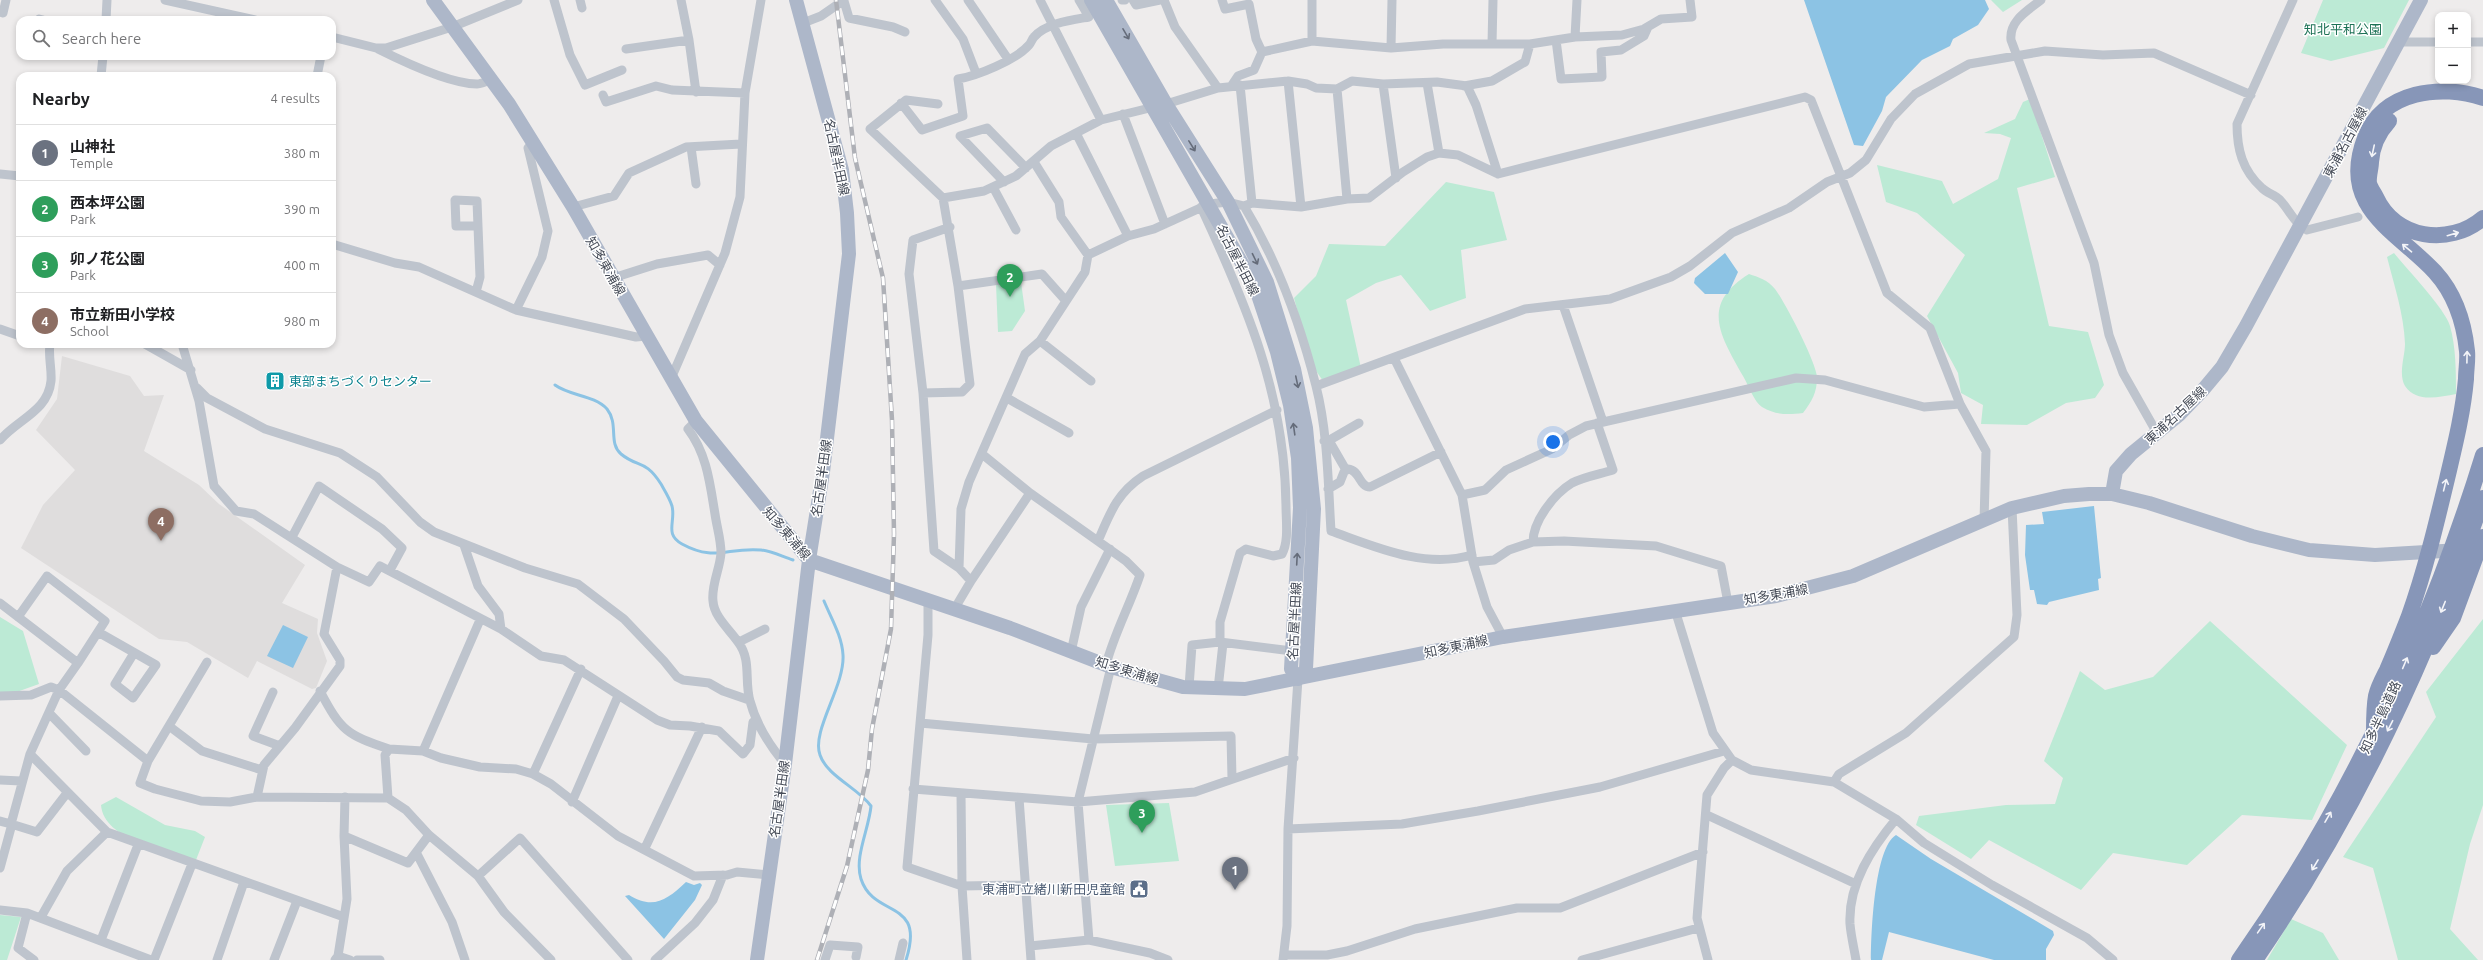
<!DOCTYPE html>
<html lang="en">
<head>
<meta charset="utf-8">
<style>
	:root { --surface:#fff; --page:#f2f2f2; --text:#202124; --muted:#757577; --line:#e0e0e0; --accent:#2563eb }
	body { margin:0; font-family:Ubuntu,"Noto Sans JP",sans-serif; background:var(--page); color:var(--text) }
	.controls { position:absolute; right:12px; top:12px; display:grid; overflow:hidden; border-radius:8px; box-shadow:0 2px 6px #0003 }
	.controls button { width:36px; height:36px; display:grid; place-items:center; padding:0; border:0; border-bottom:1px solid var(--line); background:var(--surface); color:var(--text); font:20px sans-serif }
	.you { position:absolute; left:1553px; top:442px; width:14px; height:14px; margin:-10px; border:3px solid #fff; border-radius:50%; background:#1a73e8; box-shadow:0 0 0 6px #1a73e833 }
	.badge { display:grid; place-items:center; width:26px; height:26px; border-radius:50%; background:var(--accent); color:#fff; font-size:13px; font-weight:700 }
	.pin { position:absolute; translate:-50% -33px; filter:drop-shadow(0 1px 2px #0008) }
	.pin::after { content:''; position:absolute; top:21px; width:14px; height:12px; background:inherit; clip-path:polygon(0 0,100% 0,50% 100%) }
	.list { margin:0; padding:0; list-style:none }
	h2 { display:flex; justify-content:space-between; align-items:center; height:52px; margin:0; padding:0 16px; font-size:17px }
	h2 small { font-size:13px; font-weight:400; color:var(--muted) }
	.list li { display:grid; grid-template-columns:26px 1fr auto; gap:12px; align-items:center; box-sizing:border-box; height:56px; padding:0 16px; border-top:1px solid var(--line) }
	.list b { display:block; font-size:15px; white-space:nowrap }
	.list p { margin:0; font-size:13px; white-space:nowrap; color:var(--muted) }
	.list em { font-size:13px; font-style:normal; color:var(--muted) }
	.icon { flex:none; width:22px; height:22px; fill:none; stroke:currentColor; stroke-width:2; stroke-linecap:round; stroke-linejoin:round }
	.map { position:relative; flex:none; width:2483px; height:960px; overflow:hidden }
	.search { position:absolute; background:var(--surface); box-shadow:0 2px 6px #0003; left:16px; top:16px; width:320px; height:44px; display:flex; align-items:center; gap:10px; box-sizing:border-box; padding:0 14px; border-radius:12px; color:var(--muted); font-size:15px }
	.panel { position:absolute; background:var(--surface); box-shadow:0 2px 6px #0003; left:16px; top:72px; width:320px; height:276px; border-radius:12px }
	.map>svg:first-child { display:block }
	.education { fill:#dfdddd }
	.green { fill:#bcead5 }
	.water { fill:#8cc3e4 }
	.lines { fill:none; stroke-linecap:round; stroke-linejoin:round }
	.stream { stroke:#8cc3e4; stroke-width:3 }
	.minor { stroke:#bec4cd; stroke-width:9 }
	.primary { stroke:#adb7c9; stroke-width:14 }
	.motorway { stroke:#8796b8; stroke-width:16 }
	.rail-casing { stroke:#aeb0b6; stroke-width:4.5 }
	.rail { stroke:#fff; stroke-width:3; stroke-dasharray:9; stroke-linecap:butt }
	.oneway { stroke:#656c7a }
	.oneway2 { stroke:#f3f4f8 }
	.labels { text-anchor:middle; stroke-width:3; stroke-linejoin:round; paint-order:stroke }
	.park-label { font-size:13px; fill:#1d7256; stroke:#fff }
	.street-label { font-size:13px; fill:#464c58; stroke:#fff }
	.culture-label { font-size:13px; fill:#0d838f; stroke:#fff; text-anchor:start }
	.service-label { font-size:13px; fill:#4e5e75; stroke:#fff; text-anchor:end }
</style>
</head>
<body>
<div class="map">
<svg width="2483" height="960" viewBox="0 0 2483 960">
	<rect width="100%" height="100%" fill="#eeecec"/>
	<!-- education -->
	<path class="education" d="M62 356 130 376 144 396 164 395 144 451 199 485 219 504 305 565 282 603 318 619 317 633 327 661 316 688 312 689 257 661 248 678 187 642 159 639 21 548 43 505 75 470 36 430 57 399Z"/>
	<!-- green -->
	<path class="green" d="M1991 0H2022L2003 12Z
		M2323 0H2409L2384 48 2331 61 2301 53Z
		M2030 99 2055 177 2017 188 2049 326 2088 332 2104 385 2095 398 2066 403 2027 425 1981 424 1983 405 1961 393 1958 373 1927 316 1965 255 1917 213 1886 202 1877 165 1942 181 1953 204 1998 179 2011 138 2000 134 1984 133 2015 119 2023 102Z
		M1446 182 1494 192 1507 240 1461 250 1466 298 1430 311 1401 275 1376 283 1346 300 1361 368 1323 381 1312 365 1294 298 1316 276 1329 244 1385 246Z
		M2394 253C2406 268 2446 310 2450 326 2456 347 2456 372 2456 394 2439 397 2416 403 2405 386 2398 374 2405 356 2405 344 2404 314 2394 285 2387 257Z
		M1749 274C1758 277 1768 280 1775 289 1785 302 1816 362 1817 377 1817 393 1812 401 1803 413 1787 415 1776 415 1762 407 1754 402 1748 384 1743 376 1721 336 1699 305 1749 274Z
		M1021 282 1025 311 1012 331 998 332 996 284Z
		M0 617 23 631 39 684 11 694H0Z
		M2483 619V805L2470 844 2450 929 2478 960H2398L2373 868 2343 857 2436 717 2426 692Z
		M2210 621 2347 745 2312 820 2242 815 2187 865 2113 853 2081 890 1989 840 1971 859 1916 825 1919 816 2006 805 2055 804 2063 778 2044 761 2080 671 2105 690 2153 677Z
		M116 797 165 825 195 831 205 837 196 860C167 850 104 841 101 805Z
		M1169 803 1179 861 1115 866 1106 805Z
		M0 915 21 917 7 960H0Z
		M2291 919 2323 933 2339 960H2267Z"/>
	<!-- water -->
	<path class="water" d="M1804 0H1985L1989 9 1978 25 1953 39 1950 46 1922 60 1886 97 1882 111 1863 146 1854 145Z
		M1725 253 1738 272 1728 294H1705L1694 283 1695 278Z
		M2094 506 2101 578 2098 579 2099 590 2049 602 2047 605 2037 604 2034 590H2030L2025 555 2026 525 2044 524 2042 512Z
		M283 625 308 637 293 668 267 656Z
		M1896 835 1931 859 2053 931 2054 935 2046 949V960H1994L1889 932 1882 960H1871C1871 935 1874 848 1896 835Z
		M686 882 694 885 700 883 702 885 695 900 664 939 625 896 629 895C653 910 667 900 686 882Z"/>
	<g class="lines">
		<!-- stream -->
		<path class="stream" d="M555 385C570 396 594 395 607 409 619 424 608 443 621 454 638 468 645 459 661 484 665 491 670 499 672 506 676 522 664 534 682 544 715 562 727 547 761 550 772 551 783 557 793 560
			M824 601C831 618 842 636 843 655 845 686 811 731 820 755 827 776 858 788 871 806 869 829 854 857 861 879 874 919 926 898 906 960"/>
		<!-- minor -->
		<path class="minor" d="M165 0 255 20
			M554 0 570 55 585 85 622 70
			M580 0 582 8
			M681 0 689 40 696 92
			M935 0 963 39 976 73
			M968 0 1008 59
			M1040 0 1101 120
			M1122 0H1125
			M1133 0 1136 5 1160 0
			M1164 0 1175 27 1218 88
			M1222 0 1225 9 1249 4 1256 39 1262 52
			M2041 0C2027 11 2009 21 2011 40L2094 263 2109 335 2123 373 2157 433
			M2293 0 2237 124C2237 149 2242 170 2262 188 2267 193 2275 195 2280 200 2290 211 2294 223 2307 230L2358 217
			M844 1 849 18 893 27 905 32
			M0 12 3 13 6 0
			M39 19 43 20
			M106 20 107 0
			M803 23 821 16 844 0
			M332 37 376 48H386L452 27 518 0
			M1575 37 1577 0
			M1556 40 1561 79 1602 77 1601 52 1621 50 1644 36 1648 27
			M1312 41V0
			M2398 42H2438
			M2468 42H2483
			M1492 44 1493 0
			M1391 48 1392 0
			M378 49C402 61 449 84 477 84 481 84 487 81 491 80
			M626 49 689 40
			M101 76 103 56
			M317 76 321 56
			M1288 81 1301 207
			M1427 83 1439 153
			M1383 84 1396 178
			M1232 85 1238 76 1254 70 1262 52 1312 41 1391 48 1443 44H1530L1575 37 1622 35 1644 29 1661 19 1692 17 1690 0
			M1240 85 1252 203
			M1464 86 1492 81 1525 62 1530 44
			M1337 89 1347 199
			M603 95 606 102 656 86 672 90 745 93
			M901 103 922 130 963 116 958 79C977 76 1016 60 1029 45 1031 43 1032 39 1034 37 1046 23 1072 20 1089 17L1079 0
			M938 104 906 100 870 129 943 198
			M1123 114 1165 224
			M1076 133 1128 236
			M691 147 696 184
			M1034 162 1059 202 1061 217 1088 255
			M0 174 20 176
			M1004 182 960 136 987 128 1026 168
			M993 187 1016 230
			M1244 206C1278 262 1300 323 1316 386 1328 433 1328 484 1331 531 1376 547 1424 569 1472 555
			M573 207 614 196 629 173 686 147 741 144
			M950 227 913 240 909 274 923 393 934 551 959 568 971 581
			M332 244 395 263 419 267 516 310 636 337 647 336
			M613 278 657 264 708 255 720 265
			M958 286 1042 274 1066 301
			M476 292 480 277 477 201 455 200 456 226H478
			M1563 305 1603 422
			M516 310 542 257 548 231 528 148 533 143
			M0 329 20 336
			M1040 341 1091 381
			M145 344 191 370
			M182 344 199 401 214 486 236 511 254 514 337 567 369 582 380 566 501 629 541 656 564 660 657 720 670 725 690 726 719 731 743 754 750 745 753 722 757 720
			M1394 358 1462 495 1473 562 1487 607 1503 637
			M669 376 673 374 725 253 740 197 745 93 761 0
			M1316 386 1525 309 1610 299 1671 277 1690 266 1732 233 1789 208 1827 182 1850 173 1866 160 1891 119 1915 94 1969 64 2045 51 2103 55 2154 53 2251 95
			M197 388 207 398 265 429 340 453 377 477 420 522 434 532 525 568 578 584 624 619 664 661 677 677 683 680 709 683 723 691 749 700
			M923 393 962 392 970 384 958 286 943 198 984 191 1016 176 1051 146 1101 120 1166 104 1218 88 1288 81 1307 84 1316 88 1337 89 1352 81 1383 84 1437 82 1467 86 1476 105 1498 174
			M1007 398 1069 433
			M696 421 688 429C707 454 710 484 715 514 717 528 721 540 721 553 720 569 711 585 713 601 714 617 730 630 738 642 752 660 744 681 750 701 756 724 770 746 785 764
			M0 440C18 419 48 411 51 381 52 369 48 356 50 344
			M1324 441 1331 444 1346 470
			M1328 441 1359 423
			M982 454 1030 493
			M1328 489 1340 482 1344 472 1348 469C1360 470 1359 487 1370 487L1441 452
			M1462 495 1485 490 1506 470 1552 449 1569 435 1586 426 1796 378 1825 380 1924 407 1960 404
			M292 537 319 486 382 529 402 548 390 570
			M1098 541C1110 513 1117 493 1143 476L1277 410
			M1533 542C1533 521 1554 494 1572 483 1583 477 1600 474 1613 470L1597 423
			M464 545 478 586 499 614 501 629
			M1473 562 1494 560 1509 550 1533 542 1564 541 1656 546 1721 566 1728 603
			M959 568 961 509 969 482 1025 354 1040 341 1085 272 1088 255 1128 236 1154 229 1209 204 1228 202 1244 206 1252 203 1301 207 1347 199 1369 198 1403 172 1427 157 1439 153 1458 155 1498 174 1805 97 1811 100 1887 293 1930 328 1960 404 1986 451 1984 521
			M928 601V635L907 867 962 886 1024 885
			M0 603 78 663 59 690 30 754
			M955 608 971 581 1030 493 1126 561 1140 575C1130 605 1114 634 1106 665
			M1675 610 1713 733 1732 760 1751 770 1834 782 1896 819 1924 843 1992 885 2087 938 2113 960
			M18 617 47 576 105 621 78 663
			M98 632 156 665 133 698 115 684 134 653
			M739 642 765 629
			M1220 642 1292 651
			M1071 652 1081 607 1110 549
			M207 662 148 761 140 783 155 789 201 801 230 802 257 797 388 798 406 810 429 835 478 876 504 912 551 960
			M1189 687 1192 645 1220 642V622L1240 553 1246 549 1273 556 1282 554C1289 541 1286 521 1286 506 1285 395 1247 306 1201 207
			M1218 689 1223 643
			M320 691C341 731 347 735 389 749
			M273 692 253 736 280 746
			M0 696 31 695 51 687 59 690 148 761
			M49 713 86 751
			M920 723 1093 739 1231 736 1232 778
			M169 726 202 751 262 770
			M423 751 480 620
			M533 774 581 669
			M0 780 21 781
			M1834 782 1839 774 1906 733 2014 637 2017 615 2012 508
			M913 789 1078 802 1195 792 1294 758
			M961 793 962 886 967 960
			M257 797 264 765 295 728 340 666V660L324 634 337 567
			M388 798 385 755 389 749 423 751 441 758 480 767 516 769 533 774 551 784 618 836 694 876 727 875 737 872 769 875
			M1019 798 1031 960
			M572 802 618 696
			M1707 815 1856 884
			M0 821 11 824 30 754 107 832
			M11 824 37 832 67 793
			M1288 829 1402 824 1478 811 1600 787 1724 751
			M344 836 408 863 429 835
			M645 848 702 727
			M417 854 452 922 465 960
			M0 868 12 824
			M478 876 520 838 628 960
			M0 910 27 913 151 960
			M27 913 18 948 34 960
			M41 917 67 871 107 832 344 917
			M101 940 138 845
			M1089 940 1078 802 1111 667
			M1030 946 1089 940 1150 953 1168 960
			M1284 955H1327L1347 951 1415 929 1517 908H1560L1703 852
			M338 956 350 960
			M154 960 192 864
			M217 960 244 882
			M274 960 297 901
			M335 960 338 956 347 899 344 836 345 797
			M357 960H380
			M655 960 695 923 713 900 723 875
			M825 960 830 945 858 947 856 957
			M899 960 903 943
			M1283 960 1287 926 1288 829 1298 679
			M1582 960 1698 928
			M1708 960 1697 918 1707 795 1724 768 1732 760
			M1856 960C1854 948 1851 936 1850 924 1848 884 1872 848 1896 819"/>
		<!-- primary -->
		<path class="primary" d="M433 0 509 104 573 207 696 421 809 560 1010 628 1111 667 1183 687 1245 689 1503 637 1776 596 1853 576 2012 508 2064 496 2089 494H2112L2149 503 2252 536 2309 550 2375 555 2460 550
			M1091 0 1255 286 1277 352 1290 405 1298 458 1300 508 1291 669 1298 679 1306 669 1314 509 1306 428 1294 369 1267 282 1228 202 1166 104 1106 0
			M2112 494 2116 471 2131 454 2180 414 2202 391 2222 367 2246 326 2421 0
			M757 960 785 764 809 560 823 472 849 254 847 213 842 170 796 0"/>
		<!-- motorway -->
		<path class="motorway" d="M2389 121C2378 133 2372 146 2371 162 2371 168 2368 177 2369 183 2370 188 2374 193 2376 197 2395 239 2449 247 2483 218
			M2433 647 2453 618 2483 537
			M2374 731C2374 719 2374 707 2376 696 2378 687 2383 678 2387 670 2395 652 2402 634 2409 616 2425 571 2436 525 2447 479 2455 445 2463 413 2466 379 2466 370 2468 360 2467 351 2464 322 2455 294 2435 272 2397 231 2338 208 2365 138 2383 90 2442 84 2483 98
			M2239 960C2347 807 2428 633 2483 455
			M2255 960C2353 818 2427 661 2483 498"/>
		<!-- rail casing -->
		<g class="rail-casing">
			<path id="rail" d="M817 960 847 866 868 770 872 729 891 629 894 534 892 420 883 278 855 158 836 0"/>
		</g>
		<!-- rail -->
		<use href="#rail" class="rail"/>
	</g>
	<!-- one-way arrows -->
	<defs><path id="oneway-shaft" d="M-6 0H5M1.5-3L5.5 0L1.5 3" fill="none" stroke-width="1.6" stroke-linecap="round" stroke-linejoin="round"/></defs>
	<g class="oneway">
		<use href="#oneway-shaft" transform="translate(1126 34) rotate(60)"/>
		<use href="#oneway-shaft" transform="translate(1192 146) rotate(58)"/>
		<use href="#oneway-shaft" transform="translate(1255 259) rotate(64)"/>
		<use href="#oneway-shaft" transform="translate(1297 382) rotate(78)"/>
		<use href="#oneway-shaft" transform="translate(1294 429) rotate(-98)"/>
		<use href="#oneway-shaft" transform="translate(1297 559) rotate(-87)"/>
	</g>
	<g class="oneway2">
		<use href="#oneway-shaft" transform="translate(2373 151) rotate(102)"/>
		<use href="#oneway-shaft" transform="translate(2453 234) rotate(-16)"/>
		<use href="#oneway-shaft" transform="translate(2407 248) rotate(-140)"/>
		<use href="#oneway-shaft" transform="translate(2467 357) rotate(-89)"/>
		<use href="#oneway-shaft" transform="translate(2445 485) rotate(-76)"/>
		<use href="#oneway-shaft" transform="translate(2443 607) rotate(112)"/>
		<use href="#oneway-shaft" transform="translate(2405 663) rotate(-67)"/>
		<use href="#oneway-shaft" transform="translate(2390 726) rotate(117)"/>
		<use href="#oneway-shaft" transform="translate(2328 817) rotate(-60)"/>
		<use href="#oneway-shaft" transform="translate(2315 865) rotate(121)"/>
		<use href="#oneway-shaft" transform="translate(2261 928) rotate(-55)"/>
	</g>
	<!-- icons -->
	<defs>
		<g id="building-square" transform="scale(1)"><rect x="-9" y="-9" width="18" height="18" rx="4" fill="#0f9aa8" stroke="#fff"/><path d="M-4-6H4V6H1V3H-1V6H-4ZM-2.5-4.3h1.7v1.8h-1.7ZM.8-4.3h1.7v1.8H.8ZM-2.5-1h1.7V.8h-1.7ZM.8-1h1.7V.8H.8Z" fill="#fff"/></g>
		<g id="civic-square" transform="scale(1)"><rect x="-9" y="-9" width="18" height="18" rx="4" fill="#5c6f8a" stroke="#fff"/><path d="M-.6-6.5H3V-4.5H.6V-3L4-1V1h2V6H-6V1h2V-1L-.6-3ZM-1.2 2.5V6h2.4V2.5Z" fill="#fff"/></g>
	</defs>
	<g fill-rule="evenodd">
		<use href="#building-square" x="275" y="381"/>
		<use href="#civic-square" x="1139" y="889"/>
	</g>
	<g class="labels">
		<!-- park labels -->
		<g class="park-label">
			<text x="2343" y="34">知北平和公園</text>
		</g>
		<!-- street labels -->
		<g class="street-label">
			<text transform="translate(2345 142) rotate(-62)" y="5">東浦名古屋線</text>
			<text transform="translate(837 157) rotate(78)" y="5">名古屋半田線</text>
			<text transform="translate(1238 260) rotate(63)" y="5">名古屋半田線</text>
			<text transform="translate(606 266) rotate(60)" y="5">知多東浦線</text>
			<text transform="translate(2175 415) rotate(-43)" y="5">東浦名古屋線</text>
			<text transform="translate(821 478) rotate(-82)" y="5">名古屋半田線</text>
			<text transform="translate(787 533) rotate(49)" y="5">知多東浦線</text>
			<text transform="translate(1776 594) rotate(-10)" y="5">知多東浦線</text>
			<text transform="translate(1294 621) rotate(-87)" y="5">名古屋半田線</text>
			<text transform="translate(1456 646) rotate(-12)" y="5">知多東浦線</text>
			<text transform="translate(1127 670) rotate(17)" y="5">知多東浦線</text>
			<text transform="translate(2380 717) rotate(-65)" y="5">知多半島道路</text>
			<text transform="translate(779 799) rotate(-82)" y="5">名古屋半田線</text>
		</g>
		<!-- culture labels -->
		<g class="culture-label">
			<text x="289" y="386">東部まちづくりセンター</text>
		</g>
		<!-- service labels -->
		<g class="service-label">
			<text x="1125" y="894">東浦町立緒川新田児童館</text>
		</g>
	</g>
</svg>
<div class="controls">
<button>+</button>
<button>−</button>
</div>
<div class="you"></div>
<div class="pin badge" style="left:1235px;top:890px;background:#6b7280">1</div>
<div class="pin badge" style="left:1010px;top:297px;background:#2e9e5b">2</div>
<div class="pin badge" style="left:1142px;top:833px;background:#2e9e5b">3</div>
<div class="pin badge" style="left:161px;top:541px;background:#8d6e63">4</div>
<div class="search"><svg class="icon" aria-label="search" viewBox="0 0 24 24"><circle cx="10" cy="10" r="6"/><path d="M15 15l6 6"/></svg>Search here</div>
<section class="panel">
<h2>Nearby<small>4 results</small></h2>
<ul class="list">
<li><span class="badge" style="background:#6b7280">1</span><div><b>山神社</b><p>Temple</p></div><em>380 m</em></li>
<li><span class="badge" style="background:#2e9e5b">2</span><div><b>西本坪公園</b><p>Park</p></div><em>390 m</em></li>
<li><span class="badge" style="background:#2e9e5b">3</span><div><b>卯ノ花公園</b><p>Park</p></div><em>400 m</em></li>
<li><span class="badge" style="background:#8d6e63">4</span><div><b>市立新田小学校</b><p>School</p></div><em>980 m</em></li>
</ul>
</section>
</div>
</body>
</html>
